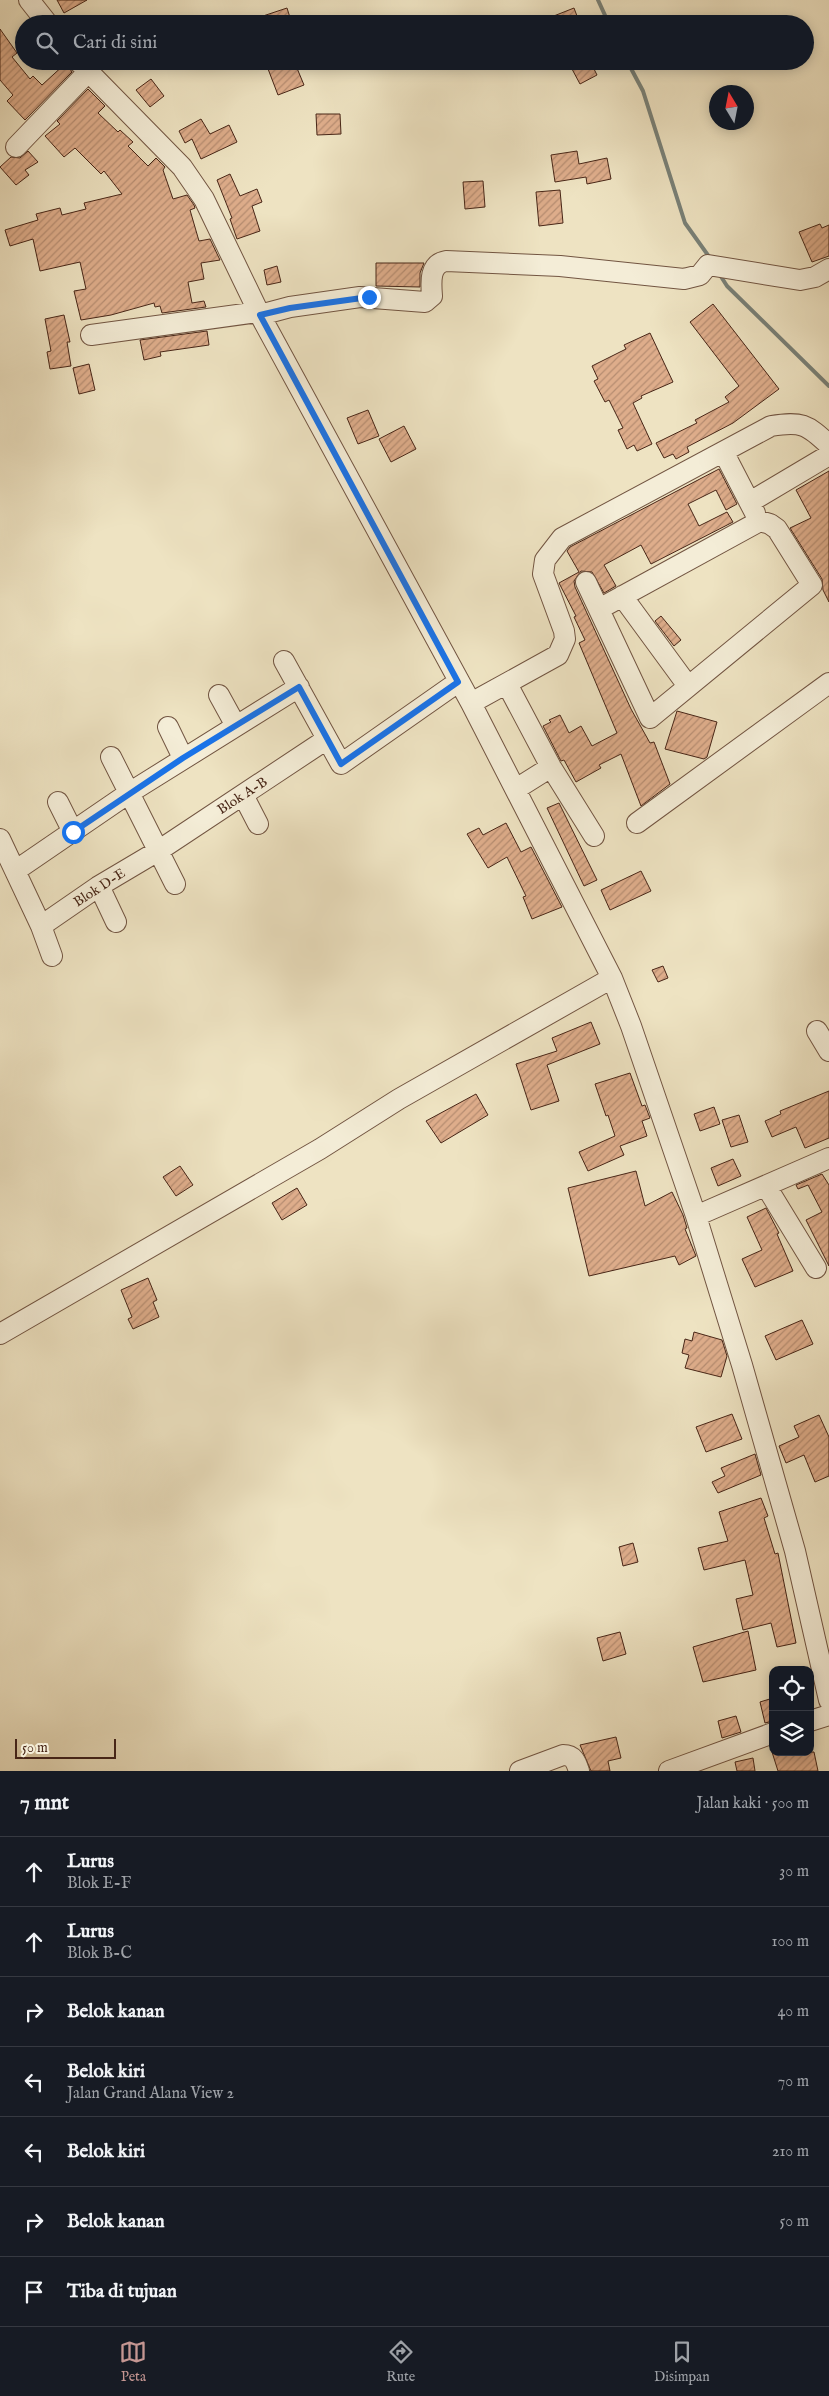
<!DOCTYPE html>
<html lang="id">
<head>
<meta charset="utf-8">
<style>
	:root { --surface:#171b24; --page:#20242c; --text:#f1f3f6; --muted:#9ea1a6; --line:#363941; --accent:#c59692 }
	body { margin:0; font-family:"IM FELL English",serif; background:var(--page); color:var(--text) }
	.controls { position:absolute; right:15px; bottom:15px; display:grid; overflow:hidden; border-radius:10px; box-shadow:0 2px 12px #0003 }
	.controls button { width:45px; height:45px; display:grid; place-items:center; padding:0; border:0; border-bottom:1px solid var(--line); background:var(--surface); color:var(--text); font:25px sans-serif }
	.compass { position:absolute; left:709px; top:85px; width:45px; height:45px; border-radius:50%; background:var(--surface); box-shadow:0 2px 12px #0003; rotate:350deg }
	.scale { position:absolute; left:15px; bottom:12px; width:101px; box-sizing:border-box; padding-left:5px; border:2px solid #482617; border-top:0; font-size:14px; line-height:18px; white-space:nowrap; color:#482617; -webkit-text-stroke:4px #f4edd7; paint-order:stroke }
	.stop { position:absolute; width:15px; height:15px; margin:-11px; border:4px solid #1a73e8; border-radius:50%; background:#fff }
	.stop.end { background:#1a73e8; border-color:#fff; box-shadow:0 1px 5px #0008 }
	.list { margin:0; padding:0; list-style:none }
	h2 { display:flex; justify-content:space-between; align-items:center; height:65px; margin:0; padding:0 20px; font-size:21px }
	h2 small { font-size:16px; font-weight:400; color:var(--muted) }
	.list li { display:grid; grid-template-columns:32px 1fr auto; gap:15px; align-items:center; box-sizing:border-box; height:70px; padding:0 20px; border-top:1px solid var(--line) }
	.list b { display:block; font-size:19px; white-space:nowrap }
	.list p { margin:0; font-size:16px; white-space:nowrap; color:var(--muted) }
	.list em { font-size:16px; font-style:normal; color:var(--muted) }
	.icon { flex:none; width:28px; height:28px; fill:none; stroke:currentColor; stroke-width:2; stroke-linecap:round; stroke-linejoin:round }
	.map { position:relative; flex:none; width:829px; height:1771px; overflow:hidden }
	.search { position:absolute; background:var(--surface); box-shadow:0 2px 12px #0003; left:15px; right:15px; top:15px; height:55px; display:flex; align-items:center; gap:12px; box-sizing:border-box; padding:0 18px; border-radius:28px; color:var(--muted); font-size:19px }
	.sheet { height:555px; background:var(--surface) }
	nav { display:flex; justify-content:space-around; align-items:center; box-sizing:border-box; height:70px; border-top:1px solid var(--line); background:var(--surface); font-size:14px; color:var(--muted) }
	nav a { display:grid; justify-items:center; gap:2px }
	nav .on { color:var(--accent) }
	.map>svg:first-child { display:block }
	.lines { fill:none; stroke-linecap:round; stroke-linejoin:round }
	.stream { stroke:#798178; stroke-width:4 }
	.building { fill:url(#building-hatch); stroke:#482617 }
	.minor-casing { stroke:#725542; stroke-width:22 }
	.minor { stroke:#f4edd7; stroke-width:20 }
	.route { stroke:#1a73e8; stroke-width:6 }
	.labels { text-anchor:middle; stroke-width:4; stroke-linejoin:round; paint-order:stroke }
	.street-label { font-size:14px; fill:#482617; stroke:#f4edd7 }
</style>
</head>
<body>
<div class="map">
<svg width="829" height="1771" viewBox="0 0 829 1771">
	<defs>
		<pattern id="building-hatch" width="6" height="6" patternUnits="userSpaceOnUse" patternTransform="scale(1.25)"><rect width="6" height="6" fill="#dead8b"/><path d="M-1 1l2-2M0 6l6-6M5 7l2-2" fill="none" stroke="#b68d71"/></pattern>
	</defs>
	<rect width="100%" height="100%" fill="#eee3c2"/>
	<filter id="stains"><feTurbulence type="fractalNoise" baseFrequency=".004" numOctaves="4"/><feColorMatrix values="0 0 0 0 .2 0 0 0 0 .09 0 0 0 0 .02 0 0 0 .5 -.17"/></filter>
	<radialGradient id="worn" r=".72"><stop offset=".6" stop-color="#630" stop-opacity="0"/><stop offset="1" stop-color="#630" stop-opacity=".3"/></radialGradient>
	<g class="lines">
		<!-- stream -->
		<path class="stream" d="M598 0 609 24
			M627 61 643 91 685 223 710 258
			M720 275 727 286 829 386"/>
	</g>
	<!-- building -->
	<path class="building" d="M57 0H87L64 13Z
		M287 8 292 24H245V22Z
		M574 8 580 24H537L536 23Z
		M0 29 17 53 12 57 30 79 33 76 42 85 66 63 72 72 25 120 7 101 13 95 0 80Z
		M265 61H294L304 85 278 95Z
		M586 61H590L597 75 580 84 572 69Z
		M151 79 164 96 150 107 136 90Z
		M88 89 105 106 98 113 118 132 120 130 133 142 128 146 148 166 156 158 165 167 163 170 173 199 187 195 194 205 195 208 190 210 199 241 210 239 220 260 201 263 204 279 188 282 192 303 204 301 206 307 162 313 160 306 155 307 154 303 111 315 81 320 74 291 86 289 80 262 40 271 33 239 10 246 5 230 38 220 36 214 60 208 62 215 86 209 84 203 122 194 104 171 101 174 75 148 64 157 45 136 60 124 57 121Z
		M316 114H340L341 134 317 135Z
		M201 119 210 134 229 125 237 142 201 159 192 139 185 143 179 131Z
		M28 151 38 162 25 170 29 175 16 185 0 167 11 157 20 158Z
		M577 151 579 164 607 158 611 179 587 184 586 177 555 182 551 155Z
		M230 174 240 196 257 189 262 202 252 206 260 231 237 239 230 219 232 218 217 180Z
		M483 181 485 207 465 209 463 182Z
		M560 190 563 223 539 226 536 192Z
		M820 224 822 228 829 225V256L812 262 799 232Z
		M376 263H424L420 273V287L376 286Z
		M277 266 281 282 267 285 264 270Z
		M713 304 779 389 733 423 687 447 689 452 676 459 673 454 664 458 656 443 697 423 695 420 729 402 725 397 739 386 690 322Z
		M64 315 70 342H67L71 366 50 369 47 352 51 351 45 319Z
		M207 331 209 345 160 352 161 356 144 360 140 340Z
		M650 333 673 382 641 396 642 398 633 403 652 444 637 451 634 445 627 449 618 430 623 428 609 400 605 402 594 381 598 379 592 366 626 349 624 345Z
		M89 364 95 390 79 394 73 368Z
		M368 410 379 436 358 444 347 418Z
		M404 426 416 449 391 462 379 439Z
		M719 469 737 504 726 510 716 490 688 504 699 526 727 512 733 522 651 564 641 545 604 565 616 586 604 593 592 572 581 571 574 581 575 587 631 709 650 743 654 742 670 784 641 806 621 754 599 765 601 768 576 782 564 760 561 761 543 726 551 722 549 720 560 715 569 733 581 726 592 746 617 733 579 643 585 640 574 617 576 616 559 583 579 572 567 551 570 547Z
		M829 471V602L823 590 822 579 790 528 811 518 796 490Z
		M661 616 681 640 674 646 655 621Z
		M677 711 717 722 707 757 704 759 665 749Z
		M559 803 597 880 584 886 547 808Z
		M506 823 521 852 531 847 562 907 532 919 523 897 526 896 507 857 488 868 467 834 479 828 483 835Z
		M641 871 651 891 610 910 601 890Z
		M663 966 668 978 658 982 652 970Z
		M591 1022 600 1044 547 1065 559 1101 531 1110 516 1064 557 1051 552 1038Z
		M630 1073 642 1106 645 1105 650 1118 642 1121 647 1136 620 1146 624 1155 588 1171 579 1152 615 1136 608 1115 606 1116 595 1084Z
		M829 1091V1138L805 1148 796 1127 772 1137 765 1121 781 1114 780 1111Z
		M476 1094 488 1115 441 1143 426 1121Z
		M714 1107 720 1124 700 1131 694 1114Z
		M739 1115 748 1142 731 1147 722 1120Z
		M733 1159 741 1176 718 1186 711 1168Z
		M180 1166 193 1185 176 1196 163 1177Z
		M636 1171 645 1206 672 1192 683 1215 687 1228 685 1229 696 1256 679 1265 675 1256 589 1276 568 1188Z
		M822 1174 829 1185V1266L806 1220 822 1212 808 1185 798 1189 796 1185Z
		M297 1188 307 1205 282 1220 272 1203Z
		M766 1208 779 1233 777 1234 793 1271 755 1287 742 1259 762 1250 747 1217Z
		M148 1278 157 1300 153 1302 159 1317 133 1329 128 1319 132 1317 121 1290Z
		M802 1320 813 1344 776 1360 765 1336Z
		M694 1332 722 1340 727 1356 721 1377 685 1368 689 1355 682 1353 685 1339 692 1341Z
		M732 1414 742 1439 706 1452 696 1427Z
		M819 1415 829 1437V1476L815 1482 804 1455 786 1463 779 1446 799 1437 794 1426Z
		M755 1454 761 1475 718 1493 712 1482 725 1476 721 1468Z
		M761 1498 768 1516 764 1518 775 1554 778 1553 796 1643 777 1647 771 1623 743 1630 736 1599 753 1595 745 1560 704 1570 698 1548 728 1541 719 1512Z
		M633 1543 638 1562 623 1566 619 1547Z
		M748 1631 756 1670 703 1682 693 1647Z
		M620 1632 626 1654 603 1661 597 1638Z
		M773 1698V1721L765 1723 760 1702Z
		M736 1716 741 1732 722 1738 718 1721Z
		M616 1737 621 1758 608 1761 610 1771H591L580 1745Z
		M772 1752H814L818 1771H778Z
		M753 1758 755 1771H737L735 1762Z"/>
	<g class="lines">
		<!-- minor casing -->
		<g class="minor-casing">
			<path id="minor" d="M29 0 48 24
				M78 61 182 167 204 199 260 315 471 703 612 978 631 1026 696 1216 742 1365 795 1551 829 1700
				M16 147 87 73
				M260 315 290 307 360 297 425 302 432 296C431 283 429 264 446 261L560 266 684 279 700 275 708 265 800 280 815 277 829 269
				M91 335 258 312
				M724 453 755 513
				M750 502 829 455
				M586 582 650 718 812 585 777 529 770 524 760 521 599 609
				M622 596 688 686
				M284 661 341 764 458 682
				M507 684 551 767 594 836
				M219 695 236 726
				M471 703 558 655 565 639 564 631 543 574 545 560 562 538 771 426C801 421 807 424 829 445
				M168 727 183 758
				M111 757 175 884
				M516 789 551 767
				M243 795 258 824
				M58 802 73 832
				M637 823 829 683
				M0 839 41 926 52 956
				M15 871 129 793 299 687
				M99 886 116 922
				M41 926 99 886 158 851 327 739
				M817 1031 829 1051
				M766 1186 816 1268
				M696 1216 829 1158
				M0 1334 320 1149 399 1099 612 978
				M810 1721 829 1715
				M520 1771 563 1755C574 1755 576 1762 579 1771
				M669 1771 773 1733"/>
		</g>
		<!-- minor -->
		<use href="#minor" class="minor"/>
	</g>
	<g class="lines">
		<!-- route -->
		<path class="route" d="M73 832 183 758 299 687 341 764 458 682 260 315 290 308 369 297"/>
	</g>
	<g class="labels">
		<!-- street labels -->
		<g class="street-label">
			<text transform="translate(242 795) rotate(-33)" y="5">Blok A-B</text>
			<text transform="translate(99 887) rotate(-33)" y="5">Blok D-E</text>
		</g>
	</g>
	<rect width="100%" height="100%" filter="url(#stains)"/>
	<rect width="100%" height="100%" fill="url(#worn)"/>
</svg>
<div class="controls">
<button><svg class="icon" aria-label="locate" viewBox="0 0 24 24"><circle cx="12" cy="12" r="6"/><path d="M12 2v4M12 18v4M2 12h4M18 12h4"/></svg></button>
<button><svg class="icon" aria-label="layers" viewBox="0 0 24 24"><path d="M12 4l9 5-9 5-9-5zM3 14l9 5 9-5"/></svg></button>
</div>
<svg class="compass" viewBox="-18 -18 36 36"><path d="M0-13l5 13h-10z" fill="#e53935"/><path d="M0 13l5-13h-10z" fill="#9ea1a6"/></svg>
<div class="scale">50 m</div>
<div class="stop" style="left:73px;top:832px"></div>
<div class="stop end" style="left:369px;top:297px"></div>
<div class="search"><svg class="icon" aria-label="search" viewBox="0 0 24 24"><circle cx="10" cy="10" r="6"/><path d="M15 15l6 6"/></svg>Cari di sini</div>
</div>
<section class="sheet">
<h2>7 mnt<small>Jalan kaki · 500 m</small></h2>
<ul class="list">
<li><svg class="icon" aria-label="ahead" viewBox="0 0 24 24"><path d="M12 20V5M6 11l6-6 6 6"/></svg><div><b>Lurus</b><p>Blok E-F</p></div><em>30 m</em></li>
<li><svg class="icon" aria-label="ahead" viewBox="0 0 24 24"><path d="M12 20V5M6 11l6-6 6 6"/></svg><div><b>Lurus</b><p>Blok B-C</p></div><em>100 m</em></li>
<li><svg class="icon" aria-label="right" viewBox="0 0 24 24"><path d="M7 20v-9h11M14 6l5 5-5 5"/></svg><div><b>Belok kanan</b></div><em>40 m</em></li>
<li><svg class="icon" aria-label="left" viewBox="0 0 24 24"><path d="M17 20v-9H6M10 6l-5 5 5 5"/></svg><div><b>Belok kiri</b><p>Jalan Grand Alana View 2</p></div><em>70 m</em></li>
<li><svg class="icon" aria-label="left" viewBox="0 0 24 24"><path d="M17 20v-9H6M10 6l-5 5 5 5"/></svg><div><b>Belok kiri</b></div><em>210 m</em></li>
<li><svg class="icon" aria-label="right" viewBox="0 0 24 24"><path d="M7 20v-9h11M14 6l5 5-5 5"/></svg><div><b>Belok kanan</b></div><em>50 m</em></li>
<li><svg class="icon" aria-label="arrive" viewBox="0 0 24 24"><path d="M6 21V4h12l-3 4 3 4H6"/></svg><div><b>Tiba di tujuan</b></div></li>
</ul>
</section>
<nav>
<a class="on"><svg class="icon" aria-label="map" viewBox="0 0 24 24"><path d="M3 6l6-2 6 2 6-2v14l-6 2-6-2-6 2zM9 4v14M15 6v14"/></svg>Peta</a>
<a><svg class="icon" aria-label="directions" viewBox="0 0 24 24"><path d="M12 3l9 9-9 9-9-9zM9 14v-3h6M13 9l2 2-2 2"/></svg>Rute</a>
<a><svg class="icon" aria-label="saved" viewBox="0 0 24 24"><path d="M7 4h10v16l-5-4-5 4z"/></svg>Disimpan</a>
</nav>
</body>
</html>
